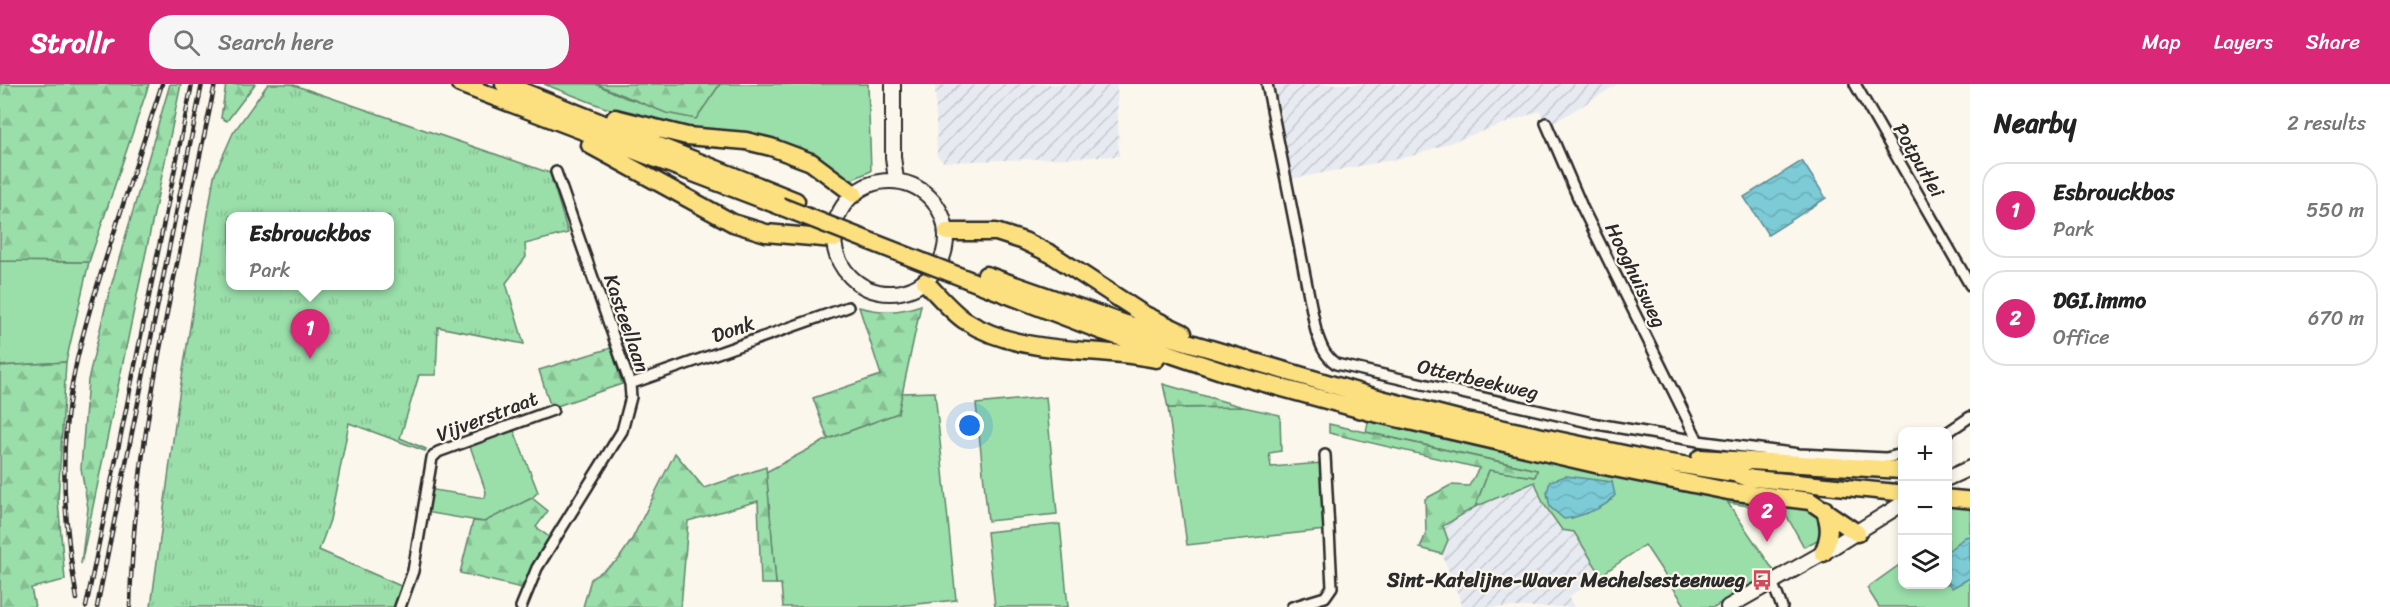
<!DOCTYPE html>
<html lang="en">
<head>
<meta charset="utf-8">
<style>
	:root { --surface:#fff; --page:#f6f6f6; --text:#222; --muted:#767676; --line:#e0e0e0; --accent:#db2777 }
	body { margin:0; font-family:Sriracha,sans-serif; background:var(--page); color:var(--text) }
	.controls { position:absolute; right:18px; bottom:18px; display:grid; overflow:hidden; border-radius:12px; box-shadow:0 3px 9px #0003 }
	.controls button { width:54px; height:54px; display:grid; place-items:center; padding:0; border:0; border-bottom:2px solid var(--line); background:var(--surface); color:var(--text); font:30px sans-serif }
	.you { position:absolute; left:970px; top:342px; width:21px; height:21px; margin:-15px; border:4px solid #fff; border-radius:50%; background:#1a73e8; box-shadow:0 0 0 9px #1a73e833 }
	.badge { display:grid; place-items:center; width:39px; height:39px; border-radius:50%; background:var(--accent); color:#fff; font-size:20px; font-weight:700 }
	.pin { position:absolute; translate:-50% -50px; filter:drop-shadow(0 2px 3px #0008) }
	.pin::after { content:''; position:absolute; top:32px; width:21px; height:18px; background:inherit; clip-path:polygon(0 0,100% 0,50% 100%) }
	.popup { position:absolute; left:226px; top:128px; width:168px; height:78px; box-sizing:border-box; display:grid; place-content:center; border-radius:12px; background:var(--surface); filter:drop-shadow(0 2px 4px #0005); font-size:20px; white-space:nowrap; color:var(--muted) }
	.popup b { font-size:22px; color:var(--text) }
	.popup::after { content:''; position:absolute; left:50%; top:100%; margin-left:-12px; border:12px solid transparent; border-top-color:var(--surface) }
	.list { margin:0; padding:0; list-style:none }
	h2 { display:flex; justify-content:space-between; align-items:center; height:78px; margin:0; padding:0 24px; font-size:26px }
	h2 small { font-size:20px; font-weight:400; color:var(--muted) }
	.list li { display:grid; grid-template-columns:39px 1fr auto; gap:18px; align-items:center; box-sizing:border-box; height:96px; margin:0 12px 12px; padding:0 12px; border:2px solid var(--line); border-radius:24px }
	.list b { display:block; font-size:22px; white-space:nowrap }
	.list p { margin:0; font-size:20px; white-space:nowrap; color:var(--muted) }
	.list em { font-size:20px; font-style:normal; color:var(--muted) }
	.icon { flex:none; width:33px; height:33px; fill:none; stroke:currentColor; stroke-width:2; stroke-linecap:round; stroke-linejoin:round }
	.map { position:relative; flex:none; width:1970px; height:523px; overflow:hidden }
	header { display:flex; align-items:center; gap:36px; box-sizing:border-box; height:84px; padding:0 30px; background:var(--accent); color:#fff }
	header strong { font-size:28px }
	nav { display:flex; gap:33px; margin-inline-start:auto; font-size:21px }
	.search { width:420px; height:54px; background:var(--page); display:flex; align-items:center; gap:15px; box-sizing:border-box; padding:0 21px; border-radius:24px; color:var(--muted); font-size:22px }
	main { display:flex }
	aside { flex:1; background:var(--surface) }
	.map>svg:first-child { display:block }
	.industrial { fill:url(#industrial-furrows) }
	.grass { fill:#9adeaa; stroke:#62846a; stroke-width:1.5; fill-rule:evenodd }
	.forest { fill:url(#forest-firs); stroke:#62846a; stroke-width:1.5 }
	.park { fill:url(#park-tufts); stroke:#62846a; stroke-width:1.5; fill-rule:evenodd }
	.water { fill:url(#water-waves); stroke:#5b8b92; stroke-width:1.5 }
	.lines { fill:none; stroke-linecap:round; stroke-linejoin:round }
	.street-casing { stroke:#2b2b2b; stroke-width:14 }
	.secondary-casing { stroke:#2b2b2b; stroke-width:18 }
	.primary-casing { stroke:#2b2b2b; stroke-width:20 }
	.highway-casing { stroke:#2b2b2b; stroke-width:21 }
	.street { stroke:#fbf7ec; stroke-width:9 }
	.secondary { stroke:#fbf7ec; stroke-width:14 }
	.primary { stroke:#fce080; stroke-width:15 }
	.highway { stroke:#fce080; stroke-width:16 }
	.rail-casing { stroke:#2b2b2b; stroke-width:4.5 }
	.rail { stroke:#fbf7ec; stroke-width:2; stroke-dasharray:7; stroke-linecap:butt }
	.highway-bridge-casing { stroke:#2b2b2b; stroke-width:21; stroke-linecap:butt }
	.highway-bridge { stroke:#fce080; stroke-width:16 }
	.labels { text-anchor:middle; stroke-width:4.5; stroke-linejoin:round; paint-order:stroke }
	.street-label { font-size:20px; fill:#2b2b2b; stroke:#fbf7ec }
	.poi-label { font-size:20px; font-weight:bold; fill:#2b2b2b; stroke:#fbf7ec; text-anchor:end }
</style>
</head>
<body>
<header>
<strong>Strollr</strong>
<div class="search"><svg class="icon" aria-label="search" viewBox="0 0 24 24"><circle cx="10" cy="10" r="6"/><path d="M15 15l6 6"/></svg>Search here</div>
<nav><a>Map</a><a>Layers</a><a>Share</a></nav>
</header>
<main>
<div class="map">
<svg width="1970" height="523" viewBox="0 0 1970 523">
	<defs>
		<pattern id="industrial-furrows" width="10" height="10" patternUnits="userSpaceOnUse" patternTransform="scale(1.5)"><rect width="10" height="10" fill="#e8eaf1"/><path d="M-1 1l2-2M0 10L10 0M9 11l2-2" fill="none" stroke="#c7c9cf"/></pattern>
		<pattern id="forest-firs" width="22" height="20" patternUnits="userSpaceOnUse" patternTransform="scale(1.5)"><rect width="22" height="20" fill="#9adeaa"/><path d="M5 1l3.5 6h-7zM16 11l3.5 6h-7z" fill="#85bf92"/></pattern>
		<pattern id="park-tufts" width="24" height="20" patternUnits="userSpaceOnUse" patternTransform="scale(1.5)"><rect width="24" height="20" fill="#9adeaa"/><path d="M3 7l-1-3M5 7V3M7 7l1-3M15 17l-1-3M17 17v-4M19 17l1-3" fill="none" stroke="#85bf92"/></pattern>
		<pattern id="water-waves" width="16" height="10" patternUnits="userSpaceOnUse" patternTransform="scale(1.5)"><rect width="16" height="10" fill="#7bcbd6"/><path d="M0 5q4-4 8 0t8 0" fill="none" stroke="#6aaeb8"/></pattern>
	</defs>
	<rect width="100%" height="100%" fill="#fbf7ec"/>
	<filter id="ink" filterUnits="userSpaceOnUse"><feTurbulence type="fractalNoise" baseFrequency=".0167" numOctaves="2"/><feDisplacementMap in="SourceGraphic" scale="12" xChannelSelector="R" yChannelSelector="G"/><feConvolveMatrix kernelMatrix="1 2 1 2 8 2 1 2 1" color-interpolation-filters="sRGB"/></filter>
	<g filter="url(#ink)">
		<!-- industrial -->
		<path class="industrial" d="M935 0H1117L1119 72 944 78 937 72Z
			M1261 0H1618L1547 43 1540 27 1412 72 1286 96Z
			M1535 398 1543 419 1561 446 1574 448 1601 491 1568 513 1574 523H1463L1442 470 1448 456 1442 442 1475 423Z"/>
		<!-- grass -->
		<path class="grass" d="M544 0H596L626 14 696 34 720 0H868L871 87 853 95 845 94 814 72 787 60 755 52 666 40 603 23Z
			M0 177 89 178 66 278 0 282Z
			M935 308 956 516 888 523H783L781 500H776L766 388 828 355 898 329 901 309Z
			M1046 313 1057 430 988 437 976 320Z
			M1243 323 1280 331 1281 367 1269 369 1271 383 1322 379 1325 446 1187 461 1168 324Z
			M1369 334 1819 427 1823 453 1804 463 1784 427 1728 419 1774 487 1714 523H1686L1645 461 1601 491 1574 448 1562 446 1543 419 1535 398 1475 423 1489 386 1535 393 1537 386 1366 348ZM1597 397 1612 398V416L1572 434Z
			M513 344 538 408 532 414 484 438 425 428 428 405 485 414 486 408 469 359Z
			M1948 421 1970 423V523H1879L1867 504 1902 479V500H1948Z
			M1060 440 1068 523H995L987 448Z"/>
		<!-- forest -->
		<path class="forest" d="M0 0H149L89 178 0 177Z
			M170 0H181L81 480 88 424 81 384 88 296 107 216Z
			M226 0H255L227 37 221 34Z
			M596 0H720L696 35 666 29Z
			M921 221 898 329 828 355 813 314 881 291 859 223C882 229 898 229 921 221Z
			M611 264 622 300 551 324 539 286Z
			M66 278 58 417 65 496 31 504 35 523H0V282Z
			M1163 300 1243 323 1168 324Z
			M1329 340 1537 386 1535 393 1489 386 1475 423 1443 442 1448 456 1442 470 1420 464 1426 449 1425 415 1451 401 1469 402 1479 384 1329 349Z
			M675 369 704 404 766 383 776 500H761L758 417 688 437 681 523H583L591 495 618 476 631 457Z
			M532 414 548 427 536 443 549 453 521 504 460 489 473 437 484 438Z"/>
		<!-- park -->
		<path class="park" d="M268 0H291L550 89 568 149 525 160 526 173 506 199 524 260 438 243 436 291H419L400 354 426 365 425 367 349 339 330 436 319 466 403 503 396 523H151L178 318 214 92 233 49ZM230 132H389V202H230Z"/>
		<!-- water -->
		<path class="water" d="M1802 77 1826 114 1768 151 1744 113Z
			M1566 392 1612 398 1615 411C1607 424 1579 433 1564 435L1550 423 1547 409 1550 397Z
			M1970 452V494L1952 504 1948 497V467L1965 453Z"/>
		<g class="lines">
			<!-- street casing -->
			<g class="street-casing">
				<path id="street" d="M1267 0 1316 247C1321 262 1324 271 1336 280L1597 340 1698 357 1799 370 1886 374 1902 370
					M1855 0 1970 201
					M1546 39 1583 125 1698 357
					M630 300 848 223
					M1948 348 1970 333
					M1772 498 1782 523
					M400 523 413 487 432 374 438 368 553 326
					M521 523 537 484 622 347 631 313 630 300 556 88
					M1292 523 1325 513 1332 503 1325 371"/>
			</g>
			<!-- secondary casing -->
			<g class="secondary-casing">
				<path id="secondary" d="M893 0V73L896 96
					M834 153a56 56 0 1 1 112 0a56 56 0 1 1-112 0Z
					M1948 394 1970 384
					M1728 523 1823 469 1902 420"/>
			</g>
			<!-- primary casing -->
			<g class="primary-casing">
				<path id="primary" d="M1749 394 1902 409
					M1948 414 1970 416"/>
			</g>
			<!-- highway casing -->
			<g class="highway-casing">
				<path id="highway" d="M460 0 780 122
					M504 0 796 117
					M615 34 687 52 746 57 771 63 811 78 854 110
					M590 61 733 139 766 149 834 155
					M947 148H996L1024 157 1051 170 1143 230 1183 249
					M986 191 1126 240 1381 315 1466 337 1657 377 1734 389 1749 394
					M969 196 1102 247 1224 288 1370 328 1604 382 1728 407 1810 417 1857 449
					M925 198C937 210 950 226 964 236 1021 273 1092 262 1156 275
					M1700 374 1902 386
					M1823 469C1830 453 1831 442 1824 425"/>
			</g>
			<!-- street -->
			<use href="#street" class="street"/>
			<!-- secondary -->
			<use href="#secondary" class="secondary"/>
			<!-- primary -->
			<use href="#primary" class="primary"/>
			<!-- highway -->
			<use href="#highway" class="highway"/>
			<!-- rail casing -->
			<g class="rail-casing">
				<path id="rail" d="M77 515C67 458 61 400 66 343 72 280 91 220 110 161 127 107 145 54 162 0
					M86 523 192 0
					M97 523 202 0
					M130 523C134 346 180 172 215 0"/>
			</g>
			<!-- rail -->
			<use href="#rail" class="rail"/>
			<!-- highway-bridge casing -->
			<g class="highway-bridge-casing">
				<path id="highway-bridge" d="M780 122 969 196"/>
			</g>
			<!-- highway-bridge -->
			<use href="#highway-bridge" class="highway-bridge"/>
		</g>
	</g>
	<!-- icons -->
	<defs>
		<g id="bus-bare" transform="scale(1.62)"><path d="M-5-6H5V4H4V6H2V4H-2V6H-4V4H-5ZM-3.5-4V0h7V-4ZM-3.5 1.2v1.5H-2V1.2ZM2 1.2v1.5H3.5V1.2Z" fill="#d1495b" stroke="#fbf7ec" stroke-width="2.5" paint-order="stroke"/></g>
	</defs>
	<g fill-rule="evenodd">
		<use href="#bus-bare" x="1762" y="496"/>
	</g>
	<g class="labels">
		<!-- street labels -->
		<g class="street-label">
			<text transform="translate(1919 76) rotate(60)" y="7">Potputlei</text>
			<text transform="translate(1636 191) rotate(64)" y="7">Hooghuisweg</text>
			<text transform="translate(627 239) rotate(71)" y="7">Kasteellaan</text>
			<text transform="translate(733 245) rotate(-19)" y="7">Donk</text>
			<text transform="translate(1478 295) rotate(13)" y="7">Otterbeekweg</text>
			<text transform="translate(487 332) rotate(-21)" y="7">Vijverstraat</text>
		</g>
		<!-- poi labels -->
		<g class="poi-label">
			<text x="1745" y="503">Sint-Katelijne-Waver Mechelsesteenweg</text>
		</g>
	</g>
</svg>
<div class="controls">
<button>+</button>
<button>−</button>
<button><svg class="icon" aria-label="layers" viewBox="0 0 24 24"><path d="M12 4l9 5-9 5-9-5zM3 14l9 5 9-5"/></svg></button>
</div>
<div class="you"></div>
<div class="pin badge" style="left:310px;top:275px">1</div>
<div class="popup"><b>Esbrouckbos</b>Park</div>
<div class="pin badge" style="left:1767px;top:458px">2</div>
</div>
<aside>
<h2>Nearby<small>2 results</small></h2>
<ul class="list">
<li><span class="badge">1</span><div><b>Esbrouckbos</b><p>Park</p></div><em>550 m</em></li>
<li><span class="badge">2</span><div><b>DGI.immo</b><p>Office</p></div><em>670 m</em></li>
</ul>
</aside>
</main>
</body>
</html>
